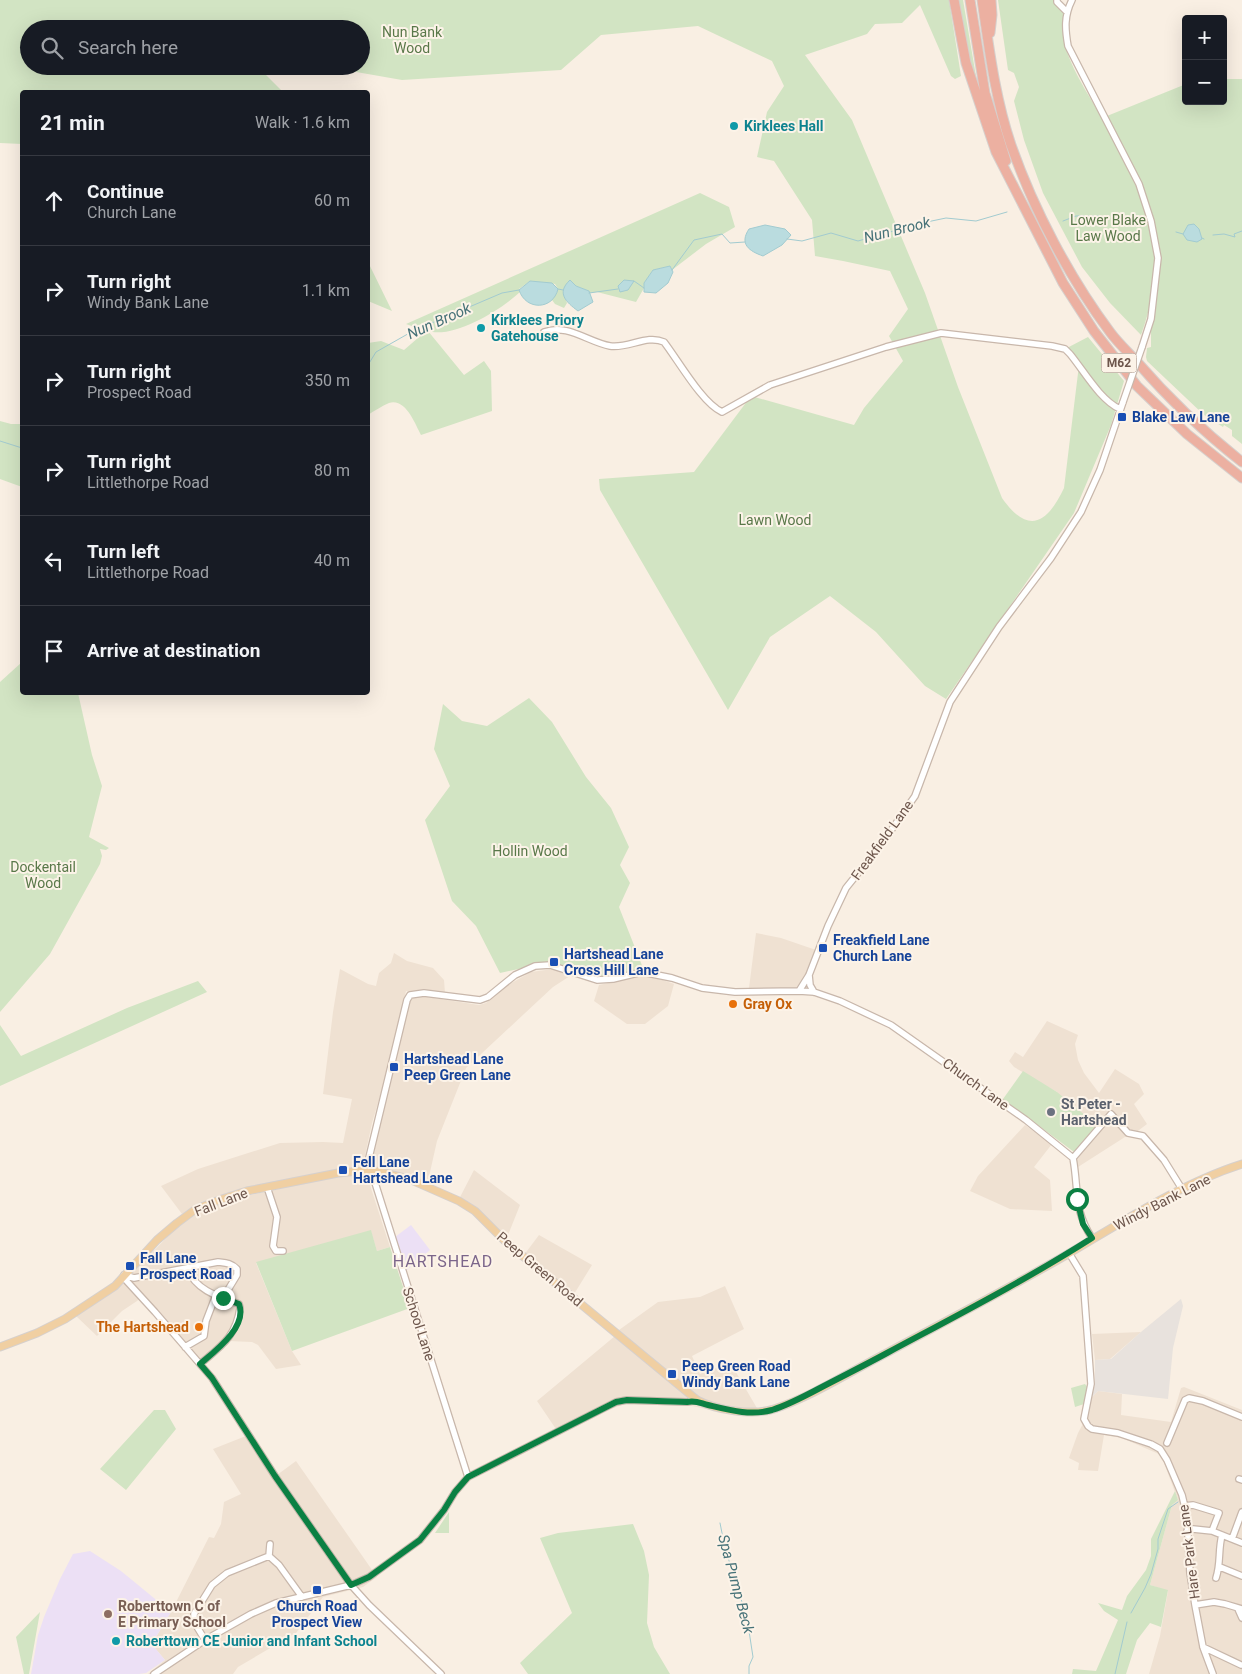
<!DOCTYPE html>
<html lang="en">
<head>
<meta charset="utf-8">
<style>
	:root { --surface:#171b24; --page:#242831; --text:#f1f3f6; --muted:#9ea1a6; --line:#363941 }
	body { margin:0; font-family:Roboto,sans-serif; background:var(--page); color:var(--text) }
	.controls { position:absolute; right:15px; top:15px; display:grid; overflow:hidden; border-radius:5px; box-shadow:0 5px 20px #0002 }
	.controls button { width:45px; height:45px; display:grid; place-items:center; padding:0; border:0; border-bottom:1px solid var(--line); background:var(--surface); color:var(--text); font:25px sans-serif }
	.stop { position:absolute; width:15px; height:15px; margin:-11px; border:4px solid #0b8043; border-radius:50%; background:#fff }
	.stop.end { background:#0b8043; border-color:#fff; box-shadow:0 1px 5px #0008 }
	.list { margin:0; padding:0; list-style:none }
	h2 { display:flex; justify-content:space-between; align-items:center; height:65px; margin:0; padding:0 20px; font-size:21px }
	h2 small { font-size:16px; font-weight:400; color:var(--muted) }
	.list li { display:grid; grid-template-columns:32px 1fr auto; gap:15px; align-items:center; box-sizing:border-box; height:90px; padding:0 20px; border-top:1px solid var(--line) }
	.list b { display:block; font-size:19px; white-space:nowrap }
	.list p { margin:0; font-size:16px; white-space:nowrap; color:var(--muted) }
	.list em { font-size:16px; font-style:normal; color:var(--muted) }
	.icon { flex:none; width:28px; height:28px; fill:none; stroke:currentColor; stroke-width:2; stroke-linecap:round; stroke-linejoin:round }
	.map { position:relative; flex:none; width:1242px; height:1674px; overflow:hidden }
	.search { position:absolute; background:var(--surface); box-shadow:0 5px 20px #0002; left:20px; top:20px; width:350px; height:55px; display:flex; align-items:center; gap:12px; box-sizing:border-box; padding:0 18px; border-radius:28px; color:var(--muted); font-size:19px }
	.panel { position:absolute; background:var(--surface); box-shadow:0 5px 20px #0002; left:20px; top:90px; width:350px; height:605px; border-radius:5px }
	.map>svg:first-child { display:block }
	.residential { fill:#efe1d2 }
	.industrial { fill:#e8e2dd }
	.education { fill:#ece0f5 }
	.green { fill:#d2e4c3 }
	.water { fill:#badcdf; stroke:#a2cbd0 }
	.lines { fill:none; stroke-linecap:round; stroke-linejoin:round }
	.stream { stroke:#a2cbd0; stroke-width:1 }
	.minor-casing { stroke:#c8b7ab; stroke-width:8 }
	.major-casing { stroke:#d6d0cd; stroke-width:9 }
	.highway-casing { stroke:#d6d0cd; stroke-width:11 }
	.minor { stroke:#fff; stroke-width:5.5 }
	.major { stroke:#f0cfa2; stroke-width:7 }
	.highway { stroke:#ecb0a1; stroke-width:9 }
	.minor-bridge-casing { stroke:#c8b7ab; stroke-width:8; stroke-linecap:butt }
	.minor-bridge { stroke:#fff; stroke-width:5.5 }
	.route { stroke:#0b8043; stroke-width:6 }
	.culture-dot { fill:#0f9aa8; stroke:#fcf3e8; stroke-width:2 }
	.transit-dot { fill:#1a4fb4; stroke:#fcf3e8; stroke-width:2 }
	.food-dot { fill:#e8710a; stroke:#fcf3e8; stroke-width:2 }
	.worship-dot { fill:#6b7280; stroke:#fcf3e8; stroke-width:2 }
	.education-dot { fill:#8d6e63; stroke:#fcf3e8; stroke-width:2 }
	.labels { text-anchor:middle; stroke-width:4; stroke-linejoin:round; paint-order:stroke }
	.shield { fill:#fcf3e8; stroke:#98857b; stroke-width:1 }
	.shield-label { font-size:12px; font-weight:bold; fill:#6d564c }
	.park-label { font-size:14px; fill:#597849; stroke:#fcf3e8 }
	.culture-label { font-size:14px; font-weight:bold; fill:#0d838f; stroke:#fcf3e8; text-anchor:start }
	.transit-label { font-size:14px; font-weight:bold; fill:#164399; stroke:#fcf3e8; text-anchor:start }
	.street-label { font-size:14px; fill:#6d564c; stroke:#fcf3e8 }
	.food-label { font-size:14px; font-weight:bold; fill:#c56008; stroke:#fcf3e8; text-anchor:start }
	.worship-label { font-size:14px; font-weight:bold; fill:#5b616d; stroke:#fcf3e8; text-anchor:start }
	.education-label { font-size:14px; font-weight:bold; fill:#785e54; stroke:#fcf3e8; text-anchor:start }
	.water-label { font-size:15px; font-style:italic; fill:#467278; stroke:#fcf3e8 }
	.quarter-label { font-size:16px; letter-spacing:1px; fill:#7b658a; stroke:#fcf3e8 }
</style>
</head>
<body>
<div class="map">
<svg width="1242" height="1674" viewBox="0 0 1242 1674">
	<rect width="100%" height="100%" fill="#f9efe3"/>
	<!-- residential -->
	<path class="residential" d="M756 933 781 938 816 950 806 975 798 988 793 989 749 988Z
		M394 953 407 961 433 968 444 980 445 993 406 991 391 1059 372 1123 363 1165 303 1176 215 1197 196 1204 182 1214 161 1186 198 1169 280 1143 323 1142 343 1143 352 1099 323 1094 333 1012 340 969 368 984 376 986 379 973 391 963Z
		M553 969 570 976 553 987 466 1068 437 1141 428 1181 371 1167 383 1109 409 1003 412 998 421 996 479 1005 486 1003 506 986 531 972Z
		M641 976 654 977 674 984 668 1006 645 1024H627L594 1001 599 985Z
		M1047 1021 1078 1035 1075 1044 1078 1060 1084 1073 1099 1093 1115 1069 1139 1084 1144 1094 1134 1104 1147 1124 1130 1137H1125L1078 1167 1057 1092 1014 1067 1009 1061 1015 1052 1023 1057Z
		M1025 1125 1052 1144 1034 1167 1050 1180 1052 1211 1010 1209 970 1191 978 1176Z
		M474 1170 520 1205 504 1245 472 1214 457 1203Z
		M356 1175 368 1179 390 1247 377 1251 371 1231 256 1263 292 1351 301 1365 276 1369 258 1345 252 1342 229 1341 203 1363 143 1295 137 1301 122 1311 97 1336 76 1316 117 1289 175 1229 204 1209 233 1199 291 1186 343 1176Z
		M539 1235 592 1265 571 1299 521 1259Z
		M725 1286 744 1329 692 1356 700 1374 730 1362 761 1415 740 1416 692 1406 625 1404 581 1419 560 1435 537 1401 615 1336 619 1330 658 1302 700 1297Z
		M1141 1332 1110 1359 1095 1360 1092 1334Z
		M1184 1387 1242 1410V1674H1149L1160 1636 1168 1591 1150 1585 1172 1505 1178 1500 1161 1455 1122 1438 1104 1435 1098 1471 1078 1470 1079 1463 1069 1458 1078 1433 1086 1418 1092 1397 1098 1391 1122 1394 1121 1415 1171 1422 1181 1388Z
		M251 1434 277 1475 296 1461 377 1577 363 1587 323 1597 296 1633 238 1667 233 1674H148L165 1660 155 1648 156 1637 171 1612 209 1537 214 1538 221 1524 224 1502 241 1494 213 1449Z"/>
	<!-- industrial -->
	<path class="industrial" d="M1181 1299 1183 1306 1173 1348 1168 1399 1098 1391 1092 1397 1095 1384V1360L1111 1359 1141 1332Z"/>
	<!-- education -->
	<path class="education" d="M411 1225 430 1250 406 1271 395 1237Z
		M90 1551 121 1571 171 1612 156 1637 161 1643 155 1648 165 1660 146 1673 139 1674H31L38 1635 44 1617 60 1579 73 1554Z"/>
	<!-- green -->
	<path class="green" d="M0 0H949L961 76 955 79 951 76 920 5 902 23 875 24 867 34 805 55 852 120 925 293 958 387 1002 498C1028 535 1047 524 1064 488L1079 365 1065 349 1088 337 1124 381 1111 425 1074 513 946 699 925 686 876 632 830 596 770 637 728 710 600 490 599 479 694 472 751 396 854 425 864 408 903 361 889 336 908 309 890 271 843 261 815 256 812 220 774 161 757 157 767 112 784 86 772 61 698 26 601 35 561 70 402 80 322 66H361V29H29V66H257L283 92H87V90L85 92H22V144L0 143Z
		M957 0H963L977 82 968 61Z
		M998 0H1057C1058 5 1063 9 1064 13 1065 17 1063 21 1063 25 1062 38 1066 50 1071 62 1079 81 1090 97 1100 115 1143 191 1173 248 1141 335L1110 303 1082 267 1043 193 1024 140 1014 101 1019 87 1014 73 1008 70Z
		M1223 79H1242V444L1232 436V430L1224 425 1223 427 1204 415 1147 361 1146 357 1147 348 1151 347V319L1158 258 1139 184 1107 116 1186 84V101H1223Z
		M700 193 729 207 735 227 706 244 672 270 670 266 653 270 644 283V288L636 302 597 292 589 293V291L576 286 563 291 567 303 564 308 555 304 552 300 558 289 555 284 530 281 519 289 520 292C501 310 453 339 428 331L464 375 484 361 491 371 492 411 421 435C415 424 406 398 389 403 382 406 374 411 368 415V343L381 341 404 350 426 331 406 324Z
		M368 262 392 311 368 301Z
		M0 421 11 424H22V487L0 479Z
		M22 662V692L78 693 92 755 102 786 89 837 109 848 106 850 100 849 102 856 100 864 50 954 0 1012V682Z
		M529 698 552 722 586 777 611 808 629 847 620 865 630 883 619 907 643 968 608 976 591 975 569 966 547 963 500 973 476 926 452 901 425 820 450 786 434 749 443 704 462 721 487 726Z
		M198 981 207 992 0 1086V1025L21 1056 127 1008Z
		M1023 1071 1057 1092 1098 1126 1074 1152 1003 1099Z
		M371 1230 377 1251 390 1247 410 1308 292 1351 256 1262Z
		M1085 1384 1088 1388 1084 1404 1075 1407 1071 1388Z
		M154 1410H165L176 1429 126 1490 100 1469Z
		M1175 1491 1178 1500 1172 1505 1150 1585 1168 1590 1161 1627 1150 1623 1137 1640 1126 1674H1072L1073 1669 1096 1671 1118 1620 1104 1611 1098 1603 1122 1610 1127 1596 1146 1570 1151 1556V1539Z
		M449 1512V1533H435Z
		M633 1524 644 1551 649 1575 647 1623 654 1647 670 1674H528L520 1663 572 1613 540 1538 558 1533Z
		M40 1612 29 1674H24L16 1637Z"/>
	<!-- water -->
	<path class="water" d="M1194 224 1199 229 1202 239 1197 242 1187 240 1183 234 1188 225Z
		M765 225 785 229 791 235 782 245 763 256C749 251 739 244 749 229Z
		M670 266 673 272 668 283 656 293 644 292V283L653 270Z
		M570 280 576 286 589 291 593 302 578 311C566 302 556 293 570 280Z
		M624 280 634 281 628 290 620 292 618 286Z
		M530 281 552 283 558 289C553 310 526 311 519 290Z"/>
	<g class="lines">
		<!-- stream -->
		<path class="stream" d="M1112 214 1117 215 1129 222
			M1063 221 1076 216H1099
			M1176 232 1183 234
			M1213 235 1224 234 1235 237 1234 234 1242 231
			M1202 238 1204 239
			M787 239 802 241 831 233 858 241 922 223 946 218 976 221 1007 212
			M672 270 694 240 722 234 730 243 745 242
			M634 281 644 288
			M558 289 563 290
			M589 293 618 289
			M368 365 376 352 413 331 502 293 519 290
			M0 441 22 448
			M720 1523 725 1548 747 1618 753 1657 749 1666V1674
			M1131 1613 1145 1588 1151 1574 1158 1549V1539L1168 1509 1178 1502
			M1115 1674 1127 1622"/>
		<!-- minor casing -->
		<g class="minor-casing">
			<path id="minor" d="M1057 0V2L1067 12
				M1072 0C1064 16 1065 29 1068 46L1139 184 1151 221 1158 258 1151 319 1142 347
				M544 332C567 323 588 342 610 346 628 349 647 334 664 342 678 360 702 403 722 412L770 385 886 347 941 333 1052 346 1065 349 1070 354C1084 371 1100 400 1120 409
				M809 975 810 985 814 992
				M799 991 809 975 828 926 846 888 883 842 915 796 950 702 999 627 1051 558 1081 512 1100 470 1123 402
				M1073 1158 1111 1114 1128 1133 1143 1136 1164 1160 1182 1189
				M366 1170 407 1000 410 995 424 993 480 1000 488 997 515 975 535 966 550 965 597 980 613 979 642 972 672 978 702 988 735 992 799 991 814 992 840 1001 891 1025 1026 1120 1073 1158C1079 1190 1073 1209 1092 1238
				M371 1170 468 1477
				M267 1187 277 1217 273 1246 276 1251H283
				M1069 1253 1083 1276 1091 1384 1084 1419 1088 1426 1092 1429 1118 1433 1151 1444 1160 1449 1167 1460 1182 1495 1187 1516 1190 1573 1195 1605 1203 1647 1213 1674
				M188 1269C195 1290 219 1297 239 1304L240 1308C236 1337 221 1346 200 1364
				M124 1275 134 1278 218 1262C226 1263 231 1263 237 1269V1275L223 1298
				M123 1277 155 1312 212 1378 275 1476 351 1585 369 1605 441 1674
				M185 1347 204 1336 206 1321 216 1295
				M1167 1443 1185 1400 1189 1398 1203 1401 1242 1417
				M1239 1479 1242 1480
				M1184 1506 1193 1505 1219 1513 1212 1531 1193 1529 1187 1531
				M1212 1531 1242 1543
				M1232 1539 1242 1512
				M270 1544 269 1556 279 1565 302 1597
				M1220 1567 1242 1576
				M1216 1578C1221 1563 1218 1550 1222 1535
				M1195 1605 1214 1602 1225 1604 1242 1609
				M1238 1609 1242 1618
				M205 1640 194 1622V1614L212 1585 227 1573 269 1556
				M1203 1647 1241 1665
				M154 1674 205 1640 251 1614 276 1603 351 1585 369 1577 420 1540 444 1510 455 1492 468 1477 616 1402 627 1400 687 1402 697 1400"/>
		</g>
		<!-- major casing -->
		<g class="major-casing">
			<path id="major" d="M0 1347 37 1333 65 1319 115 1286 157 1240 177 1223 196 1209 222 1199 247 1191 338 1173 371 1170 409 1179 459 1201 475 1211 507 1243 697 1400C716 1410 752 1416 774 1409 810 1397 845 1375 879 1357 942 1323 1006 1290 1068 1254 1122 1222 1182 1183 1242 1164"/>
		</g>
		<!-- highway casing -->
		<g class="highway-casing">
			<path id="highway" d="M954 0 966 63 996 152 1063 283 1094 331 1137 386 1187 434 1242 478
				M970 0 985 93 1006 161
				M982 0C989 48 995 98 1011 145 1034 210 1069 277 1110 332 1118 343 1129 353 1138 363 1170 400 1204 432 1242 462
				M990 33 992 15 991 0"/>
		</g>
		<!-- minor -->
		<use href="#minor" class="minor"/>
		<!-- major -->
		<use href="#major" class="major"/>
		<!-- highway -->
		<use href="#highway" class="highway"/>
		<!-- minor-bridge casing -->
		<g class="minor-bridge-casing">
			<path id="minor-bridge" d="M1123 402 1142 347"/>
		</g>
		<!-- minor-bridge -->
		<use href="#minor-bridge" class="minor-bridge"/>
	</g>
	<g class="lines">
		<!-- route -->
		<path class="route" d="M223 1298 239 1304C248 1327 214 1352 200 1364L212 1378 275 1476 351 1585 369 1577 420 1540 444 1510 455 1492 468 1477 616 1402 627 1400 687 1402C696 1400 700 1403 708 1405 729 1410 750 1416 772 1410 788 1405 805 1396 820 1388 843 1376 865 1365 887 1353 956 1316 1026 1280 1092 1238L1083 1224 1077 1199"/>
	</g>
	<!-- markers -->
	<g class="culture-dot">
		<circle cx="734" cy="126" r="5"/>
		<circle cx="481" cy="328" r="5"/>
		<circle cx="116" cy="1641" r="5"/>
	</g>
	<g class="transit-dot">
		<rect x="1117" y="412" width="10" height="10" rx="2.5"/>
		<rect x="818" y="943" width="10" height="10" rx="2.5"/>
		<rect x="549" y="957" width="10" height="10" rx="2.5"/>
		<rect x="389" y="1062" width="10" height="10" rx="2.5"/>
		<rect x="338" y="1165" width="10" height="10" rx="2.5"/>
		<rect x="125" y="1261" width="10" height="10" rx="2.5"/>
		<rect x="667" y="1369" width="10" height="10" rx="2.5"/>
		<rect x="312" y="1585" width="10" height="10" rx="2.5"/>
	</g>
	<g class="food-dot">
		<circle cx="733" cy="1004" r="5"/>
		<circle cx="199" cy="1327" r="5"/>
	</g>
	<circle class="worship-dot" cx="1051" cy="1112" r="5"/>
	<circle class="education-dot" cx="108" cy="1614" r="5"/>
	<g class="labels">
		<!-- shield labels -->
		<rect class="shield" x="1101.5" y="353.5" width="35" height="19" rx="4"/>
		<g class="shield-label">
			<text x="1119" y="367">M62</text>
		</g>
		<!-- park labels -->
		<g class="park-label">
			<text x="412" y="37">Nun Bank<tspan x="412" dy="16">Wood</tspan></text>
			<text x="1108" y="225">Lower Blake<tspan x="1108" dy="16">Law Wood</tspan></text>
			<text x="775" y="525">Lawn Wood</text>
			<text x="530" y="856">Hollin Wood</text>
			<text x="43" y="872">Dockentail<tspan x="43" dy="16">Wood</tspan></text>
		</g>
		<!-- culture labels -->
		<g class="culture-label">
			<text x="744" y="131">Kirklees Hall</text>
			<text x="491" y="325">Kirklees Priory<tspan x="491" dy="16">Gatehouse</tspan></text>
			<text x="126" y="1646">Roberttown CE Junior and Infant School</text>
		</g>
		<!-- transit labels -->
		<g class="transit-label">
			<text x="1132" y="422">Blake Law Lane</text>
			<text x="833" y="945">Freakfield Lane<tspan x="833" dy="16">Church Lane</tspan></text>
			<text x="564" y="959">Hartshead Lane<tspan x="564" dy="16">Cross Hill Lane</tspan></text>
			<text x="404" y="1064">Hartshead Lane<tspan x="404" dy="16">Peep Green Lane</tspan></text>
			<text x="353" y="1167">Fell Lane<tspan x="353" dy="16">Hartshead Lane</tspan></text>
			<text x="140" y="1263">Fall Lane<tspan x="140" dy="16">Prospect Road</tspan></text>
			<text x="682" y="1371">Peep Green Road<tspan x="682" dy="16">Windy Bank Lane</tspan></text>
			<text x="317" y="1611" text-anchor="middle">Church Road<tspan x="317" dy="16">Prospect View</tspan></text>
		</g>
		<!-- street labels -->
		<g class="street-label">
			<text transform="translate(882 840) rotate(-54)" y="5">Freakfield Lane</text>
			<text transform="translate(976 1084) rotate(36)" y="5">Church Lane</text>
			<text transform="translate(221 1202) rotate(-21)" y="5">Fall Lane</text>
			<text transform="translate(1162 1202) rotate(-27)" y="5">Windy Bank Lane</text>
			<text transform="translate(540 1269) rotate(40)" y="5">Peep Green Road</text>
			<text transform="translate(419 1324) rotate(72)" y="5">School Lane</text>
			<text transform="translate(1189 1552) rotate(-97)" y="5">Hare Park Lane</text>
		</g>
		<!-- food labels -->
		<g class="food-label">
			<text x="743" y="1009">Gray Ox</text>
			<text x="189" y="1332" text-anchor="end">The Hartshead</text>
		</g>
		<!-- worship labels -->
		<g class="worship-label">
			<text x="1061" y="1109">St Peter -<tspan x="1061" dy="16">Hartshead</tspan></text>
		</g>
		<!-- education labels -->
		<g class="education-label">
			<text x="118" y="1611">Roberttown C of<tspan x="118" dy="16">E Primary School</tspan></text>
		</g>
		<!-- water labels -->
		<g class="water-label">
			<text transform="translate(897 230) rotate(-14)" y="5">Nun Brook</text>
			<text transform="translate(439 321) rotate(-24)" y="5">Nun Brook</text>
			<text transform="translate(736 1584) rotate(75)" y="5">Spa Pump Beck</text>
		</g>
		<!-- quarter labels -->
		<g class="quarter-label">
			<text x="443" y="1267">HARTSHEAD</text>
		</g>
	</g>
</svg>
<div class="controls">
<button>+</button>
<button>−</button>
</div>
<div class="stop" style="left:1077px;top:1199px"></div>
<div class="stop end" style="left:223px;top:1298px"></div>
<div class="search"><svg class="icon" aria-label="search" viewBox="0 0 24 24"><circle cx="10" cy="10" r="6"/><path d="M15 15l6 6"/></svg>Search here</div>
<section class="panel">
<h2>21 min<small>Walk · 1.6 km</small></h2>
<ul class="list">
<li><svg class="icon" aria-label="ahead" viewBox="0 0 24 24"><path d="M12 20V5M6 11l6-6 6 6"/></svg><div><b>Continue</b><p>Church Lane</p></div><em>60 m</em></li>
<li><svg class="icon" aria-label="right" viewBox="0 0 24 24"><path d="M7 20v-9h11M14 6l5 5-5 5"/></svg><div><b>Turn right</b><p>Windy Bank Lane</p></div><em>1.1 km</em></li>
<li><svg class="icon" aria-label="right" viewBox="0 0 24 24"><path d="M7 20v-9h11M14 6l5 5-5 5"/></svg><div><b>Turn right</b><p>Prospect Road</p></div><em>350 m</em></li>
<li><svg class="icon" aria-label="right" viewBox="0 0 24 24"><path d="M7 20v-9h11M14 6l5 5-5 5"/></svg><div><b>Turn right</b><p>Littlethorpe Road</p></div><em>80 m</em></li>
<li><svg class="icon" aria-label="left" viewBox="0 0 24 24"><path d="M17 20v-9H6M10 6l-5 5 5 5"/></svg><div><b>Turn left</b><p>Littlethorpe Road</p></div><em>40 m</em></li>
<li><svg class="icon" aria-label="arrive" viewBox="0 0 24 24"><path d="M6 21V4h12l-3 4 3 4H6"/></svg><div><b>Arrive at destination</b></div></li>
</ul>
</section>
</div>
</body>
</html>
